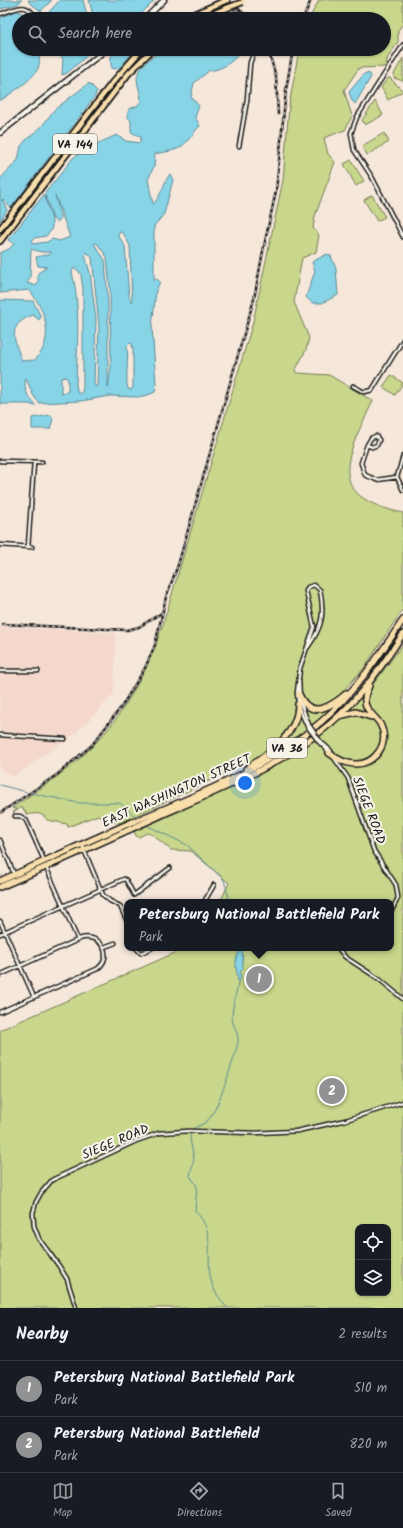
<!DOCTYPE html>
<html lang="en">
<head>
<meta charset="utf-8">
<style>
	:root { --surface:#171b24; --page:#242831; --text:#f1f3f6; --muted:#9ea1a6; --line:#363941; --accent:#919294 }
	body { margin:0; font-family:Kalam,sans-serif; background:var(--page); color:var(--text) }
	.controls { position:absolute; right:12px; bottom:12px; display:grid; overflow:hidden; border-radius:8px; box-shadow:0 1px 3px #0004 }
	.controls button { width:36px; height:36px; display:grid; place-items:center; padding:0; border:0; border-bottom:1px solid var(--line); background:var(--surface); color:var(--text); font:20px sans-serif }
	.you { position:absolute; left:245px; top:783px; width:14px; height:14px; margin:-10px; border:3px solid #fff; border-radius:50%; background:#1a73e8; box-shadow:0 0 0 6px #1a73e833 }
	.badge { display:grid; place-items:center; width:26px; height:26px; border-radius:50%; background:var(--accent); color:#fff; font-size:13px; font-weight:700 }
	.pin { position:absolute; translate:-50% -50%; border:2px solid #fff; box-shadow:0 1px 4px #0006 }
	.popup { position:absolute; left:124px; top:899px; width:270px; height:52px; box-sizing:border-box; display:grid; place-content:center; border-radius:8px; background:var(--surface); filter:drop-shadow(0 1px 3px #0005); font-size:13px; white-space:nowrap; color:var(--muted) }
	.popup b { font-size:15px; color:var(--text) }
	.popup::after { content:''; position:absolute; left:50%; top:100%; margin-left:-8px; border:8px solid transparent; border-top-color:var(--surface) }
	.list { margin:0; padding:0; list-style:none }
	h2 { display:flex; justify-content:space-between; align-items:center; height:52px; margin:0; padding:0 16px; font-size:17px }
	h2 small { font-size:13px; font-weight:400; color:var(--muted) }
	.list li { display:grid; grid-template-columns:26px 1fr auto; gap:12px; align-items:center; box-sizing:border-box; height:56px; padding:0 16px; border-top:1px solid var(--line) }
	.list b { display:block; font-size:15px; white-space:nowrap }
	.list p { margin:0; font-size:13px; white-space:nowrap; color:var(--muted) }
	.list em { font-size:13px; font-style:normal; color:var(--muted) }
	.icon { flex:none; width:22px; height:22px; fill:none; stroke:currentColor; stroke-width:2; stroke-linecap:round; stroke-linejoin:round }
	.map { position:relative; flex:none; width:403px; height:1308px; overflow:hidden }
	.search { position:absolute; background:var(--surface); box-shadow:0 1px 3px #0004; left:12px; right:12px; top:12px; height:44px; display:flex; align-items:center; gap:10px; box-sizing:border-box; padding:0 14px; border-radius:22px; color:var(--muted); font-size:15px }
	.sheet { height:164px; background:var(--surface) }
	nav { display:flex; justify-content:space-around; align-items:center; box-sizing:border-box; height:56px; border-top:1px solid var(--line); background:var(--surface); font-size:11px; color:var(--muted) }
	nav a { display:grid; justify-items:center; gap:2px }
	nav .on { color:var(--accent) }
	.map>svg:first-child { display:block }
	.built { fill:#f4d8cc }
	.green { fill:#c8d78b; stroke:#727a54; fill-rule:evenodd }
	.water { fill:#87d4e7; stroke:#5c8a96; fill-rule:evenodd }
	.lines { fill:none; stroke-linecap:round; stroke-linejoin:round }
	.stream { stroke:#5c8a96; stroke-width:1 }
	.street-casing { stroke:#1c1c1c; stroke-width:5.5 }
	.secondary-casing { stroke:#1c1c1c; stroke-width:7 }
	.primary-casing { stroke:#1c1c1c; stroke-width:8 }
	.highway-casing { stroke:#1c1c1c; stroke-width:8 }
	.street { stroke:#f7f3e8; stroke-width:2.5 }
	.secondary { stroke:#f7f3e8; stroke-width:4 }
	.primary { stroke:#f8deab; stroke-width:4.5 }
	.highway { stroke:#f8deab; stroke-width:5 }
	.rail-casing { stroke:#1c1c1c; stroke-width:2.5 }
	.rail { stroke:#f7f3e8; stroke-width:1; stroke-dasharray:3; stroke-linecap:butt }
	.street-bridge-casing { stroke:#1c1c1c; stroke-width:5.5; stroke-linecap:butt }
	.primary-bridge-casing { stroke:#1c1c1c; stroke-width:8; stroke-linecap:butt }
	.street-bridge { stroke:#f7f3e8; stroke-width:2.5 }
	.primary-bridge { stroke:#f8deab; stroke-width:4.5 }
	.labels { text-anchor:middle; stroke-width:4; stroke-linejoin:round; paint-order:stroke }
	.shield { fill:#f7f3e8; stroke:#5e5c59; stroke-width:1 }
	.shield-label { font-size:12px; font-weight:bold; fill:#1c1c1c }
	.street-label { font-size:13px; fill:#1c1c1c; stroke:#f7f3e8 }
</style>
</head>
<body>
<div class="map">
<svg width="403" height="1308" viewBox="0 0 403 1308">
	<rect width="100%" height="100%" fill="#f6e7db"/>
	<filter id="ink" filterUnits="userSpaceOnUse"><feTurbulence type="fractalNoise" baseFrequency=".025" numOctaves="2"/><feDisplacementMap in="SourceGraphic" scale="8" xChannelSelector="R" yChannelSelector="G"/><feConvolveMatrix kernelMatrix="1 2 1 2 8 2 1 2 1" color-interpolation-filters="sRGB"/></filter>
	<g filter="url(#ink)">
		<!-- built -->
		<path class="built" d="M0 626 116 633 114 694 76 733 13 777 0 769Z"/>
		<!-- green -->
		<path class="green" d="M319 0H403V24L398 30V42L388 57 385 67 359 68 344 90 352 116 345 130 324 138 328 154 335 162 315 216 313 228 319 235 316 252 302 258 294 302 309 338 306 350 295 371 297 373 329 375 373 401C347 456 322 496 403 513V609L364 668 327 709H329V711L303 733 266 759 260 757 120 823 109 822 98 815 68 827 67 824 47 820C42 812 35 813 27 815L22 807 13 813 16 809 12 808C39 789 68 771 92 747 127 712 148 667 164 621L253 322 283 180 289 106 299 49H384V19H309Z
			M403 58V81L394 78V74Z
			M389 77 403 91 388 100 381 87Z
			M375 101 383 115 365 125 362 120Z
			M384 133 389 142 367 155 362 146Z
			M351 160 364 181 356 186 344 164Z
			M372 195 385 217 377 221 364 200Z
			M391 375 403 383 395 395 383 387Z
			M403 644V1308H0V1030L186 948H391V902H220L229 883 191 851 171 850 153 835 147 833 139 837 136 836 134 831 270 769 313 741 366 694ZM358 1227H388V1293H358Z"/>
		<!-- water -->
		<path class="water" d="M0 0H22L18 4 0 9Z
			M28 0H52L41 11 30 3Z
			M60 0H83L88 19H46L48 13Z
			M89 0H155L136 19H94Z
			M16 11 28 15 31 19H19V49H37C39 55 41 61 38 68 34 79 10 94 0 101V18Z
			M55 49H95L67 73 62 75 63 59Z
			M116 49H136L119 68 115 69 112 68C109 59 111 55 116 49Z
			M164 49H243C237 58 222 71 210 70L194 83 191 97 199 106 195 117 200 126C192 133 187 145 177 149 170 152 162 152 155 154L154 166 148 180 153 204C162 196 162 185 170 174L173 180 164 214 154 226V280L157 279 160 282 156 290 152 327 156 384 155 392 148 395 137 397 110 396 81 401 39 403 33 395 26 378C23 389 27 396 35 404V406L29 404H0V300L33 301 41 317 39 320 33 315C6 325 14 339 22 361L35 360C55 339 46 310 29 290L0 293V253L9 249 14 244 8 240 73 158 87 148 117 135 126 141 140 143 141 137 131 132V121L127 116 129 109 137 106 141 101C141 92 137 86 137 79 137 66 154 56 164 49ZM45 195 53 219 57 222 61 219 55 195 70 237 59 241 52 239 47 242 32 244V241L34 238 46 236C60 225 46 209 45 195ZM120 232 123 233 130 246 132 302 129 297 125 246 118 235ZM97 243 107 257 110 289 111 366 108 388V303L105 260 94 244ZM31 249 41 252H51L50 254 36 257 38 266 47 267 38 273V281L36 286 27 283 30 278ZM86 252 92 257 99 325 97 387 94 385 96 319 90 273 85 255ZM74 268 78 270 81 275 83 289V388L82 392 79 394 77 391 76 384C77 347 81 308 72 272ZM130 343 132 344 133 349V387L131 390 128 389C125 378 129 360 127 346ZM66 377 68 380V391L63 394 61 392V378Z
			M365 73 370 74 371 77 355 104 352 101 349 92Z
			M89 83 97 91 95 96 11 208 2 199 7 210 0 221V179L18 160 21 146 27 139 42 126 54 110Z
			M327 254 331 256 336 269 338 295 322 303H312L306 297 315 271 312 262Z
			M51 415 53 419 50 429H32V418Z
			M242 948 243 969 240 972 241 978 238 982C237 970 232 959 242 948Z"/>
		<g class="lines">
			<!-- stream -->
			<path class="stream" d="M0 785 27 792
				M31 793 79 803H120L137 818
				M144 824 187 845 224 880 230 902
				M192 1130C197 1125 204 1125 208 1120 218 1111 235 1056 238 1042 239 1034 233 1026 232 1018 232 1005 237 994 238 982
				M191 1132 190 1139 194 1158 190 1176 197 1186 195 1211C218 1233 204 1258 212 1284 214 1292 222 1301 227 1308"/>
			<!-- street casing -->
			<g class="street-casing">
				<path id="street" d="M227 1 248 19
					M0 14C16 9 27 0 36 19
					M403 45 357 117 351 133 354 150 372 177 403 237
					M239 146 247 100 250 63 255 49
					M353 386 364 392 372 390 403 340
					M376 436 379 440 377 445 372 447 367 445 371 438Z
					M367 445 361 463 365 475 377 480 397 477
					M403 456 397 477 403 490
					M0 461 42 462
					M0 545 32 547
					M28 547 34 462
					M0 671H38
					M299 680 300 701 309 725
					M307 726 299 708 297 693 300 668 314 627 306 591 308 587 314 585 320 590C325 615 322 627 308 647
					M0 735 65 739
					M320 741 331 751
					M319 742 330 753
					M334 758 348 778 374 851 396 885 398 898 391 912
					M15 816H20L26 820 44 860
					M0 840 14 874
					M82 845 103 895 110 901 120 906 127 921
					M46 867 78 940
					M204 902 214 885
					M0 921 34 997
					M0 934 124 879 126 880 134 895 170 868
					M104 947 115 943
					M136 948 141 953 152 948
					M338 948 345 957 379 979 403 999
					M0 975 82 938C102 934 114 957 97 969L0 1012
					M76 1308 67 1279 59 1266 39 1239 34 1226 33 1213 36 1202 41 1193 52 1180 136 1141 159 1133 188 1131 255 1133 297 1131 346 1120 403 1102"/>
			</g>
			<!-- secondary casing -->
			<g class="secondary-casing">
				<path id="secondary" d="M145 19 164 0
					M0 133 107 49"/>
			</g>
			<!-- primary casing -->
			<g class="primary-casing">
				<path id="primary" d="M183 19 220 3
					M200 19 227 8
					M0 229 112 83 142 49
					M0 241 128 74 153 49"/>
			</g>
			<!-- highway casing -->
			<g class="highway-casing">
				<path id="highway" d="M299 694C310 721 332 706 347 693
					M339 716 356 712 371 717
					M329 753C337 759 345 764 355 764 374 765 390 744 381 726 378 718 369 714 366 706 363 699 366 692 369 686
					M246 769C269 753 298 735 298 704
					M0 881C43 862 86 842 130 823 197 795 267 769 322 721 355 692 379 656 403 620
					M0 887C56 863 111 838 166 813 224 788 282 765 331 723 360 698 382 666 403 634"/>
			</g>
			<!-- street -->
			<use href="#street" class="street"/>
			<!-- secondary -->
			<use href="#secondary" class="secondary"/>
			<!-- primary -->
			<use href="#primary" class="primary"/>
			<!-- highway -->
			<use href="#highway" class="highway"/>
			<!-- rail casing -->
			<g class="rail-casing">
				<path id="rail" d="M227 0 250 19
					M303 19 311 0
					M268 49 276 77 278 114
					M3 624 127 630 139 627 163 612
					M0 813 58 774 92 745 122 706 145 668 155 645 166 597 178 565 254 299 264 246 276 191 286 90 293 49"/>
			</g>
			<!-- rail -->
			<use href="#rail" class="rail"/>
			<!-- street-bridge casing -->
			<g class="street-bridge-casing">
				<path id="street-bridge" d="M309 725 320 741
					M307 726 319 742"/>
			</g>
			<!-- primary-bridge casing -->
			<g class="primary-bridge-casing">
				<path id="primary-bridge" d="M220 3 227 0
					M227 8 243 2"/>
			</g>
			<!-- street-bridge -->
			<use href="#street-bridge" class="street-bridge"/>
			<!-- primary-bridge -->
			<use href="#primary-bridge" class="primary-bridge"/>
		</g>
	</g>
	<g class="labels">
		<!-- shield labels -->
		<g class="shield">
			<rect x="53" y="134" width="44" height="20" rx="3"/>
			<rect x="267" y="738" width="40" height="20" rx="3"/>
		</g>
		<g class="shield-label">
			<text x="75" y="148">VA 144</text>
			<text x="287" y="752">VA 36</text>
		</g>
		<!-- street labels -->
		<g class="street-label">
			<text transform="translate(176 790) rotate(-24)" y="5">EAST WASHINGTON STREET</text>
			<text transform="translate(370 810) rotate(69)" y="5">SIEGE ROAD</text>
			<text transform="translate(115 1141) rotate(-23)" y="5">SIEGE ROAD</text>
		</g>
	</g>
</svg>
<div class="controls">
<button><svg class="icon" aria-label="locate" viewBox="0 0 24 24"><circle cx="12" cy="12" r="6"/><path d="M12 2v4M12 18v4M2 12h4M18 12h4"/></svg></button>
<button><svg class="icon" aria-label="layers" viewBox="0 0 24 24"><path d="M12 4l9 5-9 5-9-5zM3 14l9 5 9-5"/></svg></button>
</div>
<div class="you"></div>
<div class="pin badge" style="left:259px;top:979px">1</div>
<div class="popup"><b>Petersburg National Battlefield Park</b>Park</div>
<div class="pin badge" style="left:332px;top:1091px">2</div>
<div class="search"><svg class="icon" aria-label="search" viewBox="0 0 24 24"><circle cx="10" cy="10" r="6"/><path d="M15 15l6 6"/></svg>Search here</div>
</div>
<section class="sheet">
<h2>Nearby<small>2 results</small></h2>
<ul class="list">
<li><span class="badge">1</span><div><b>Petersburg National Battlefield Park</b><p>Park</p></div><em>510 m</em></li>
<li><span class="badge">2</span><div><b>Petersburg National Battlefield</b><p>Park</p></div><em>820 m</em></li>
</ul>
</section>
<nav>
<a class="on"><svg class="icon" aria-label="map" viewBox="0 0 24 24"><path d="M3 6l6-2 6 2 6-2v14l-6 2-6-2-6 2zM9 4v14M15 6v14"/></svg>Map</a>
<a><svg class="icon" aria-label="directions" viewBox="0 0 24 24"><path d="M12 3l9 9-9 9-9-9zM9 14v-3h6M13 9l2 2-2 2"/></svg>Directions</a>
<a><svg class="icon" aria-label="saved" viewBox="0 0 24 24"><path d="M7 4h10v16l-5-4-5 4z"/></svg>Saved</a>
</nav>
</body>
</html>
